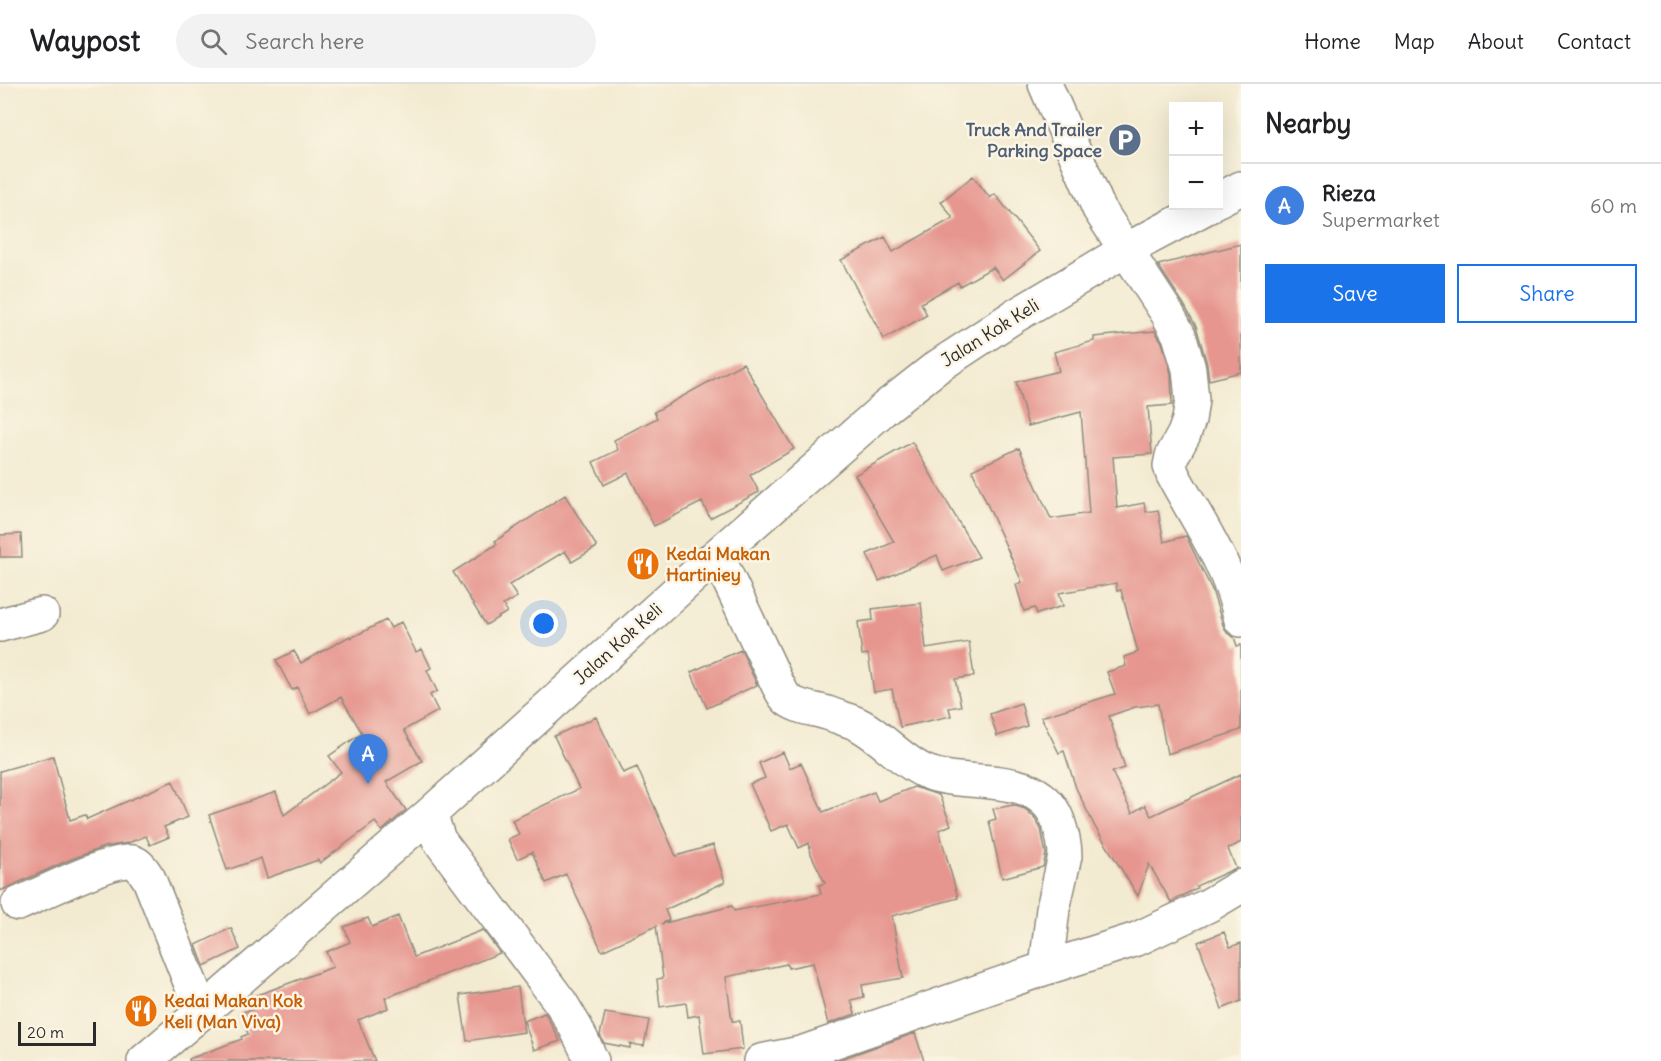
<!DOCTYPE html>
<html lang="en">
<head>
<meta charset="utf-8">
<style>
	:root { --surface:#fff; --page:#f2f2f2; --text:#202124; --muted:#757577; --line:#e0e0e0; --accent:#1a73e8 }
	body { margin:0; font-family:Delius,sans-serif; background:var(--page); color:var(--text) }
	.controls { position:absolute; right:18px; top:18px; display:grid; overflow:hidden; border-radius:0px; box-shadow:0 6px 24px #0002 }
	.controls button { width:54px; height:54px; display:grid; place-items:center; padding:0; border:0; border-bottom:2px solid var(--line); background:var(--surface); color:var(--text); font:30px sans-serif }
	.scale { position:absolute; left:18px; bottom:15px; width:78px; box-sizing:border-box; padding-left:6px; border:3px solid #2b2b2b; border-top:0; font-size:16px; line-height:21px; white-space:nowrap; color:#2b2b2b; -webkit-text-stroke:4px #fcf5e5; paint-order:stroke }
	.you { position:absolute; left:544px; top:540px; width:21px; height:21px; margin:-15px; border:4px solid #fff; border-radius:50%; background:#1a73e8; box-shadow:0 0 0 9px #1a73e833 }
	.badge { display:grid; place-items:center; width:39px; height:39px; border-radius:50%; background:var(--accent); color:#fff; font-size:20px; font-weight:700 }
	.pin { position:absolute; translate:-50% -50px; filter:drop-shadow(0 2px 3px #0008) }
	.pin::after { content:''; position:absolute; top:32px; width:21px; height:18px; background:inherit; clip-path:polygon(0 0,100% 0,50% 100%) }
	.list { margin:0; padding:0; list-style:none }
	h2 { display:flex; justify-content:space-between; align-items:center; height:78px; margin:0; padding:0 24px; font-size:26px }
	h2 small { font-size:20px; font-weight:400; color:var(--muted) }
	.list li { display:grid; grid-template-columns:39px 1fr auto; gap:18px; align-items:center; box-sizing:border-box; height:84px; padding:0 24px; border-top:2px solid var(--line) }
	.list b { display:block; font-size:22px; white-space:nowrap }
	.list p { margin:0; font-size:20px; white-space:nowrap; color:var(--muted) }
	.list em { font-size:20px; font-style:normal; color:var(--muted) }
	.actions { display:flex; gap:12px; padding:18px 24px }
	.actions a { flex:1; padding:14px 0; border:2px solid var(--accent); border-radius:0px; text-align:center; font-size:21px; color:var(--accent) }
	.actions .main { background:var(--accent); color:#fff }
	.icon { flex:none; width:33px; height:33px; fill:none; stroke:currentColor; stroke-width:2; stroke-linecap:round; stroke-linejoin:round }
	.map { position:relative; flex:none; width:1241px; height:977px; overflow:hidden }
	header { display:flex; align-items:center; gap:36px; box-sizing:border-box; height:84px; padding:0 30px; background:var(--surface); border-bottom:2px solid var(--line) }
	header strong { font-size:28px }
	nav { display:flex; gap:33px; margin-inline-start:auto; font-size:21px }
	.search { width:420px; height:54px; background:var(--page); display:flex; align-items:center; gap:15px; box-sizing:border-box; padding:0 21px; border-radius:33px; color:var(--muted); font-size:22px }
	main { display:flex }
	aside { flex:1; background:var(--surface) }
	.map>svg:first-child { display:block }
	.building { fill:#e6968f }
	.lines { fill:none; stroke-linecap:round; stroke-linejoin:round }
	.minor-casing { stroke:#8f8b7e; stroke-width:36 }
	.minor { stroke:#fff; stroke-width:33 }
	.labels { text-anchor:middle; stroke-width:5; stroke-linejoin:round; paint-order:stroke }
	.service-label { font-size:18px; font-weight:bold; fill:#4e5e75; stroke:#fcf5e5; text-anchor:end }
	.street-label { font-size:18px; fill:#2b2b2b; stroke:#fcf5e5 }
	.food-label { font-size:18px; font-weight:bold; fill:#c56008; stroke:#fcf5e5; text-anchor:start }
</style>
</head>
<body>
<header>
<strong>Waypost</strong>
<div class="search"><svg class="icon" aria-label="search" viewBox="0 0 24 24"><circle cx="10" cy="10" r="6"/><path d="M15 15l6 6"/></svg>Search here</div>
<nav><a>Home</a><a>Map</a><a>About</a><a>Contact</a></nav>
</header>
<main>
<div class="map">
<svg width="1241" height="977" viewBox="0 0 1241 977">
	<rect width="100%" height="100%" fill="#fcf5e5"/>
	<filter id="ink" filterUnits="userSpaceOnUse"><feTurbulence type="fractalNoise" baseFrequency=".0167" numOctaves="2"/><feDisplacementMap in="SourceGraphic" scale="12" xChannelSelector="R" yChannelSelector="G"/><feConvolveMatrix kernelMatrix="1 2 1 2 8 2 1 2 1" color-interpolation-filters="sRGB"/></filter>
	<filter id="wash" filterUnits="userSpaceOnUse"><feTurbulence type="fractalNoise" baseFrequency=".008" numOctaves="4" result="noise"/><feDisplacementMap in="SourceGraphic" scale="24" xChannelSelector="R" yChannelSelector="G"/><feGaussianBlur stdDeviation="1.35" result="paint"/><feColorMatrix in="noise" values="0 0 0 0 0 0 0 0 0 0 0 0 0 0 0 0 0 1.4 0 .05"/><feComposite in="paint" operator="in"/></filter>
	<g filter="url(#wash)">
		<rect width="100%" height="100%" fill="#f3ebd1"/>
		<g id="blocks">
			<!-- building -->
			<path class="building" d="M973 92 990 114 995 110 1040 167 1003 196 993 183 960 202 958 198 921 219 927 231 884 255 841 176 885 153 893 168 953 134 941 118Z
				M1241 160V288L1209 296 1207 280 1196 242 1183 219 1158 181Z
				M1155 247 1162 258 1171 289 1172 321 1148 323 1152 370 1113 373 1117 424 1144 419 1146 428 1158 426 1164 458 1186 452 1212 506 1223 541 1227 549 1234 553 1237 562 1241 561V646L1167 670 1158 620 1135 623 1109 632 1125 684 1112 688 1132 729 1145 721 1151 732 1241 690V758L1228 765 1236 784 1196 802 1197 804 1171 818 1149 780 1138 812 1095 743 1076 704 1064 667 1059 669 1041 633 1115 610 1107 588 1126 582 1124 573 1138 568 1121 506 1117 507 1116 499 1059 509 1063 522 1037 530 1035 524 1024 527 1016 501 1022 498 972 386 1019 364 1051 435 1089 429 1081 328 1028 342 1016 298 1059 287 1054 268 1094 257V253Z
				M743 279 794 365 750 391 759 408 710 434 702 418 654 442 628 389 604 401 593 378 618 366 614 356 657 334 654 328Z
				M912 358 979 473 943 487 937 471 879 497 867 470 894 458 855 391Z
				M565 411 597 463 572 478 565 467 509 501 517 513 503 521 507 528 486 541 453 488 497 460 495 457Z
				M21 450 22 473H0V451Z
				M921 519 926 565 969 558 974 592 955 595 961 622 949 624 951 632 900 643 892 605 874 608 868 570 862 571 858 538 873 536 872 525Z
				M386 536 391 544 401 538 416 568 422 565 431 584 427 586 437 607 430 611 438 627 404 646 422 677 386 698 406 726 382 747 375 738 320 779 318 776 267 794 261 774 227 786 209 731 276 708 284 731 341 688 329 672 362 649 341 613 310 630 297 603 292 606 276 576 294 567 301 579 350 552 351 554Z
				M741 566 757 601 707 624 691 588Z
				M1021 619 1027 642 997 652 990 630Z
				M596 633 623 689 637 683 676 772 713 761 725 798 665 826 669 836 661 840 732 822 734 827 821 810 819 801 825 799 811 770 809 759 799 764 788 740 771 747 750 700 765 694 759 679 783 668 790 684 801 679 823 728 874 708 878 717 914 703 939 711 951 741 939 746 958 814 892 832 903 894 862 901 864 913 851 916 855 930 828 940 813 879 788 884 787 880 726 893 732 937H740L743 965 704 970 699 931 688 933 686 919 660 923 657 895 663 894 656 842 602 867 566 790 546 799 532 768 517 775 508 755 519 750 512 736 579 705 554 652Z
				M53 672 70 736 85 731 87 735 173 697 188 733 164 743 169 753 150 761 146 752 128 759 104 763 69 776 0 807V687Z
				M1013 721 1025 725 1034 733 1041 745 1046 770 1043 783 1002 794 989 737 996 735 993 725Z
				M398 832 414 873 483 846 500 869 385 914 388 924 358 936 375 977H189V975L242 955 241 953 248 950 240 929 253 925 249 914 333 883 326 868 350 858 344 843 368 834 372 843Z
				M231 844 240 865 204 882 196 861Z
				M1224 848 1230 863 1241 859V917L1222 925 1198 858Z
				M518 903 524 948 467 957 460 911Z
				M545 929 560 957 534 966 524 937Z
				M605 929 649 936 644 962 630 960V964L604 959 600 951Z
				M915 949 924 977H835Z"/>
		</g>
	</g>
	<g filter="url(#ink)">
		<use href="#blocks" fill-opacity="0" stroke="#8f8b7e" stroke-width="1.5"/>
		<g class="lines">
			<!-- minor casing -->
			<g class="minor-casing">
				<path id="minor" d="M1045 0 1099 125 1167 229 1179 251 1189 285 1192 316 1189 336 1184 350 1172 372 1170 382 1173 391C1199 439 1229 481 1241 536
					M1218 116 1241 104
					M717 471 778 601C781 606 783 612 788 616 799 624 814 625 827 629 836 632 844 635 853 638 878 648 898 675 924 687 966 706 1038 683 1058 737 1062 749 1065 759 1065 772L1053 825 1046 884
					M0 541 42 530
					M430 730 439 756 561 919 576 944 592 977
					M18 820C39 811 114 773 133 778 140 780 145 789 149 795L202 928
					M144 977 202 928 430 730 717 471 886 323 937 283 1013 233 1126 166 1209 122
					M761 977 801 969 1046 884 1137 855 1209 821 1241 802"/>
			</g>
			<!-- minor -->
			<use href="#minor" class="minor"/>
		</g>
	</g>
	<!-- icons -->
	<defs>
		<g id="parking-disc" transform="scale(1.725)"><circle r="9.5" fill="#5c6f8a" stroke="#fcf5e5"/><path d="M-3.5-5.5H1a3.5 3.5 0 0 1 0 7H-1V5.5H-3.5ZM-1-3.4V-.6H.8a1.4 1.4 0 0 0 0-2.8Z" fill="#fff"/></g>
		<g id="restaurant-disc" transform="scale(1.725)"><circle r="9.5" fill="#e8710a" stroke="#fcf5e5"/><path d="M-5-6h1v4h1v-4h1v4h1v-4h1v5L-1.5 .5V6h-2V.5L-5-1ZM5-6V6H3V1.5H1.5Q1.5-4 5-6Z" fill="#fff"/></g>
	</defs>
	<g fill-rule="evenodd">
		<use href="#parking-disc" x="1125" y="56"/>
		<use href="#restaurant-disc" x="643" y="480"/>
		<use href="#restaurant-disc" x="141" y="927"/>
	</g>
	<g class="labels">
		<!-- service labels -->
		<g class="service-label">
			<text x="1102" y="52">Truck And Trailer<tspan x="1102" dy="21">Parking Space</tspan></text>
		</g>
		<!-- street labels -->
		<g class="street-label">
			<text transform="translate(990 249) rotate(-32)" y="6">Jalan Kok Keli</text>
			<text transform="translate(618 560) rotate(-42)" y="6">Jalan Kok Keli</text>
		</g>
		<!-- food labels -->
		<g class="food-label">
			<text x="666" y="476">Kedai Makan<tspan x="666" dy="21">Hartiniey</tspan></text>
			<text x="164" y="923">Kedai Makan Kok<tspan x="164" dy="21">Keli (Man Viva)</tspan></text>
		</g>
	</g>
</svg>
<div class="controls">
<button>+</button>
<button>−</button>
</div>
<div class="scale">20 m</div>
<div class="you"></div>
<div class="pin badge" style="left:368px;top:700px;background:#3f7fe0">A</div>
</div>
<aside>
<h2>Nearby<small></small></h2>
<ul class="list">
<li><span class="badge" style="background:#3f7fe0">A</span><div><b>Rieza</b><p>Supermarket</p></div><em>60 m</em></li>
</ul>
<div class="actions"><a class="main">Save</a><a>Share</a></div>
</aside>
</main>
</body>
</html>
